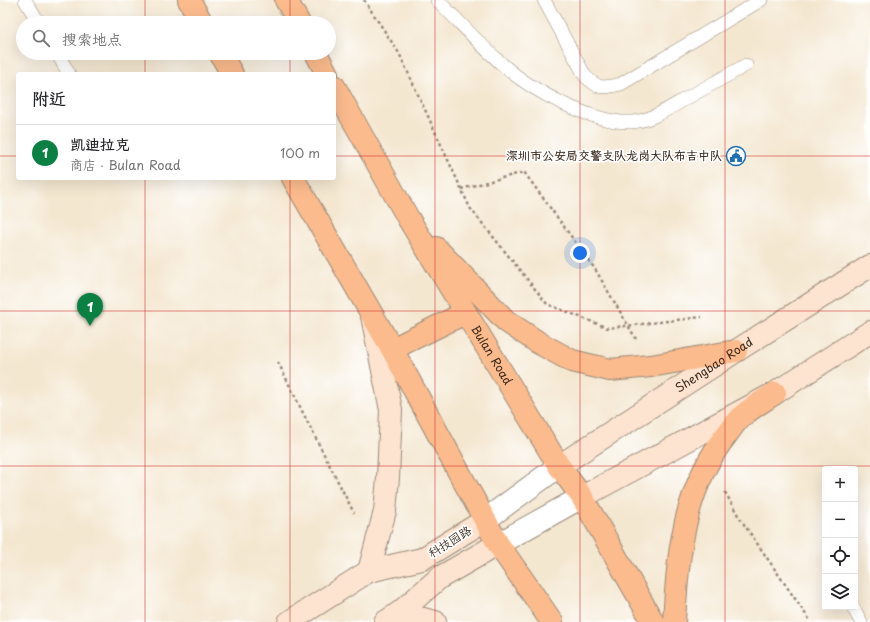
<!DOCTYPE html>
<html lang="zh">
<head>
<meta charset="utf-8">
<style>
	:root { --surface:#fff; --page:#f2f2f2; --text:#202124; --muted:#757577; --line:#e0e0e0; --accent:#0b8043 }
	body { margin:0; font-family:"Playpen Sans","LXGW WenKai TC",sans-serif; background:var(--page); color:var(--text) }
	.controls { position:absolute; right:12px; bottom:12px; display:grid; overflow:hidden; border-radius:4px; box-shadow:0 4px 16px #0002 }
	.controls button { width:36px; height:36px; display:grid; place-items:center; padding:0; border:0; border-bottom:1px solid var(--line); background:var(--surface); color:var(--text); font:20px sans-serif }
	.you { position:absolute; left:580px; top:253px; width:14px; height:14px; margin:-10px; border:3px solid #fff; border-radius:50%; background:#1a73e8; box-shadow:0 0 0 6px #1a73e833 }
	.badge { display:grid; place-items:center; width:26px; height:26px; border-radius:50%; background:var(--accent); color:#fff; font-size:13px; font-weight:700 }
	.pin { position:absolute; translate:-50% -33px; filter:drop-shadow(0 1px 2px #0008) }
	.pin::after { content:''; position:absolute; top:21px; width:14px; height:12px; background:inherit; clip-path:polygon(0 0,100% 0,50% 100%) }
	.list { margin:0; padding:0; list-style:none }
	h2 { display:flex; justify-content:space-between; align-items:center; height:52px; margin:0; padding:0 16px; font-size:17px }
	h2 small { font-size:13px; font-weight:400; color:var(--muted) }
	.list li { display:grid; grid-template-columns:26px 1fr auto; gap:12px; align-items:center; box-sizing:border-box; height:56px; padding:0 16px; border-top:1px solid var(--line) }
	.list b { display:block; font-size:15px; white-space:nowrap }
	.list p { margin:0; font-size:13px; white-space:nowrap; color:var(--muted) }
	.list em { font-size:13px; font-style:normal; color:var(--muted) }
	.icon { flex:none; width:22px; height:22px; fill:none; stroke:currentColor; stroke-width:2; stroke-linecap:round; stroke-linejoin:round }
	.map { position:relative; flex:none; width:870px; height:622px; overflow:hidden }
	.search { position:absolute; background:var(--surface); box-shadow:0 4px 16px #0002; left:16px; top:16px; width:320px; height:44px; display:flex; align-items:center; gap:10px; box-sizing:border-box; padding:0 14px; border-radius:22px; color:var(--muted); font-size:15px }
	.panel { position:absolute; background:var(--surface); box-shadow:0 4px 16px #0002; left:16px; top:72px; width:320px; height:108px; border-radius:4px }
	.map>svg:first-child { display:block }
	.lines { fill:none; stroke-linecap:round; stroke-linejoin:round }
	.service-casing { stroke:#988877; stroke-width:14 }
	.tertiary-casing { stroke:#988877; stroke-width:24 }
	.secondary-casing { stroke:#988877; stroke-width:24 }
	.primary-casing { stroke:#988877; stroke-width:24 }
	.path { stroke:#988877; stroke-width:2.5; stroke-dasharray:3 3; stroke-linecap:butt }
	.service { stroke:#fff; stroke-width:13 }
	.tertiary { stroke:#fff; stroke-width:22 }
	.secondary { stroke:#fde4d1; stroke-width:22 }
	.primary { stroke:#fbbb8d; stroke-width:22 }
	.grid { fill:none; stroke:#d62828; stroke-width:1; stroke-opacity:0.55 }
	.labels { text-anchor:middle; stroke-width:3.5; stroke-linejoin:round; paint-order:stroke }
	.poi-label { font-size:12px; font-weight:bold; fill:#3b2a1e; stroke:#fff; text-anchor:end }
	.street-label { font-size:12px; fill:#3b2a1e; stroke:#fff }
</style>
</head>
<body>
<div class="map">
<svg width="870" height="622" viewBox="0 0 870 622">
	<rect width="100%" height="100%" fill="#fff"/>
	<filter id="ink" filterUnits="userSpaceOnUse"><feTurbulence type="fractalNoise" baseFrequency=".025" numOctaves="2"/><feDisplacementMap in="SourceGraphic" scale="8" xChannelSelector="R" yChannelSelector="G"/><feConvolveMatrix kernelMatrix="1 2 1 2 8 2 1 2 1" color-interpolation-filters="sRGB"/></filter>
	<filter id="wash" filterUnits="userSpaceOnUse"><feTurbulence type="fractalNoise" baseFrequency=".012" numOctaves="4" result="noise"/><feDisplacementMap in="SourceGraphic" scale="16" xChannelSelector="R" yChannelSelector="G"/><feGaussianBlur stdDeviation="0.9" result="paint"/><feColorMatrix in="noise" values="0 0 0 0 0 0 0 0 0 0 0 0 0 0 0 0 0 1.4 0 .05"/><feComposite in="paint" operator="in"/></filter>
	<g filter="url(#wash)">
		<rect width="100%" height="100%" fill="#f4e7d0"/>
	</g>
	<g filter="url(#ink)">
		<g class="lines">
			<!-- service casing -->
			<g class="service-casing">
				<path id="service" d="M25 0 39 23
					M437 0C459 21 479 44 502 64 530 90 593 124 632 122 651 121 671 107 687 98 707 87 726 76 746 65
					M544 0 585 76C600 90 601 88 621 84L761 0
					M57 53 69 74
					M853 607 861 622"/>
			</g>
			<!-- tertiary casing -->
			<g class="tertiary-casing">
				<path id="tertiary" d="M485 520 559 466
					M498 544 582 497"/>
			</g>
			<!-- secondary casing -->
			<g class="secondary-casing">
				<g id="secondary">
					<path id="s1" d="M559 466 736 351 870 266"/>
					<path d="M582 497 775 393 870 332"/>
					<path d="M369 571 385 511 388 478 391 410 372 316"/>
					<path d="M399 613 435 622"/>
					<path d="M289 622 369 571 422 559 485 520"/>
					<path d="M385 622 399 613 439 578 498 544"/>
				</g>
			</g>
			<!-- primary casing -->
			<g class="primary-casing">
				<g id="primary">
					<path d="M189 0 202 23"/>
					<path d="M286 0 299 23"/>
					<path d="M220 53 232 74"/>
					<path d="M316 53 327 74"/>
					<path id="s2" d="M334 86 408 218 559 466 582 497 653 622"/>
					<path d="M293 178 392 349 498 544 552 622"/>
					<path d="M436 248 506 321 539 343 572 361 610 370 651 366 736 351"/>
					<path d="M392 349 465 313"/>
					<path d="M674 622C678 554 683 490 727 434 731 429 735 422 740 418 750 408 764 401 775 393"/>
				</g>
			</g>
			<!-- path -->
			<path class="path" d="M364 0 399 53 470 208 547 304 608 328 702 317
				M461 189 524 172 595 269 636 339
				M278 362 308 423 354 513
				M725 492 739 517 811 622"/>
			<!-- service -->
			<use href="#service" class="service"/>
			<!-- tertiary -->
			<use href="#tertiary" class="tertiary"/>
			<!-- secondary -->
			<use href="#secondary" class="secondary"/>
			<!-- primary -->
			<use href="#primary" class="primary"/>
		</g>
	</g>
	<!-- grid -->
	<path class="grid" d="M145 0V23M290 0V23M435 0V622M580 0V622M725 0V622M145 53V74M290 53V74M0 156H18M334 156H870M145 178V622M290 178V622M0 311H870M0 466H870"/>
	<!-- icons -->
	<defs>
		<g id="civic-ring" transform="scale(1)"><circle r="9.5" fill="#fff" stroke="#1f6fb2" stroke-width="1.5"/><path d="M-.6-6.5H3V-4.5H.6V-3L4-1V1h2V6H-6V1h2V-1L-.6-3ZM-1.2 2.5V6h2.4V2.5Z" fill="#1f6fb2"/></g>
	</defs>
	<g fill-rule="evenodd">
		<use href="#civic-ring" x="736" y="156"/>
	</g>
	<g class="labels">
		<!-- poi labels -->
		<g class="poi-label">
			<text x="722" y="160">深圳市公安局交警支队龙岗大队布吉中队</text>
		</g>
		<!-- street labels -->
		<g class="street-label">
			<text dy="4" stroke="none"><textPath href="#s2" startOffset="312">Bulan Road</textPath></text>
			<text dy="4" stroke="none"><textPath href="#s1" startOffset="185">Shengbao Road</textPath></text>
			<text transform="translate(450 542) rotate(-32)" y="4">科技园路</text>
		</g>
	</g>
</svg>
<div class="controls">
<button>+</button>
<button>−</button>
<button><svg class="icon" aria-label="locate" viewBox="0 0 24 24"><circle cx="12" cy="12" r="6"/><path d="M12 2v4M12 18v4M2 12h4M18 12h4"/></svg></button>
<button><svg class="icon" aria-label="layers" viewBox="0 0 24 24"><path d="M12 4l9 5-9 5-9-5zM3 14l9 5 9-5"/></svg></button>
</div>
<div class="you"></div>
<div class="pin badge" style="left:90px;top:326px">1</div>
<div class="search"><svg class="icon" aria-label="search" viewBox="0 0 24 24"><circle cx="10" cy="10" r="6"/><path d="M15 15l6 6"/></svg>搜索地点</div>
<section class="panel">
<h2>附近<small></small></h2>
<ul class="list">
<li><span class="badge">1</span><div><b>凯迪拉克</b><p>商店 · Bulan Road</p></div><em>100 m</em></li>
</ul>
</section>
</div>
</body>
</html>
